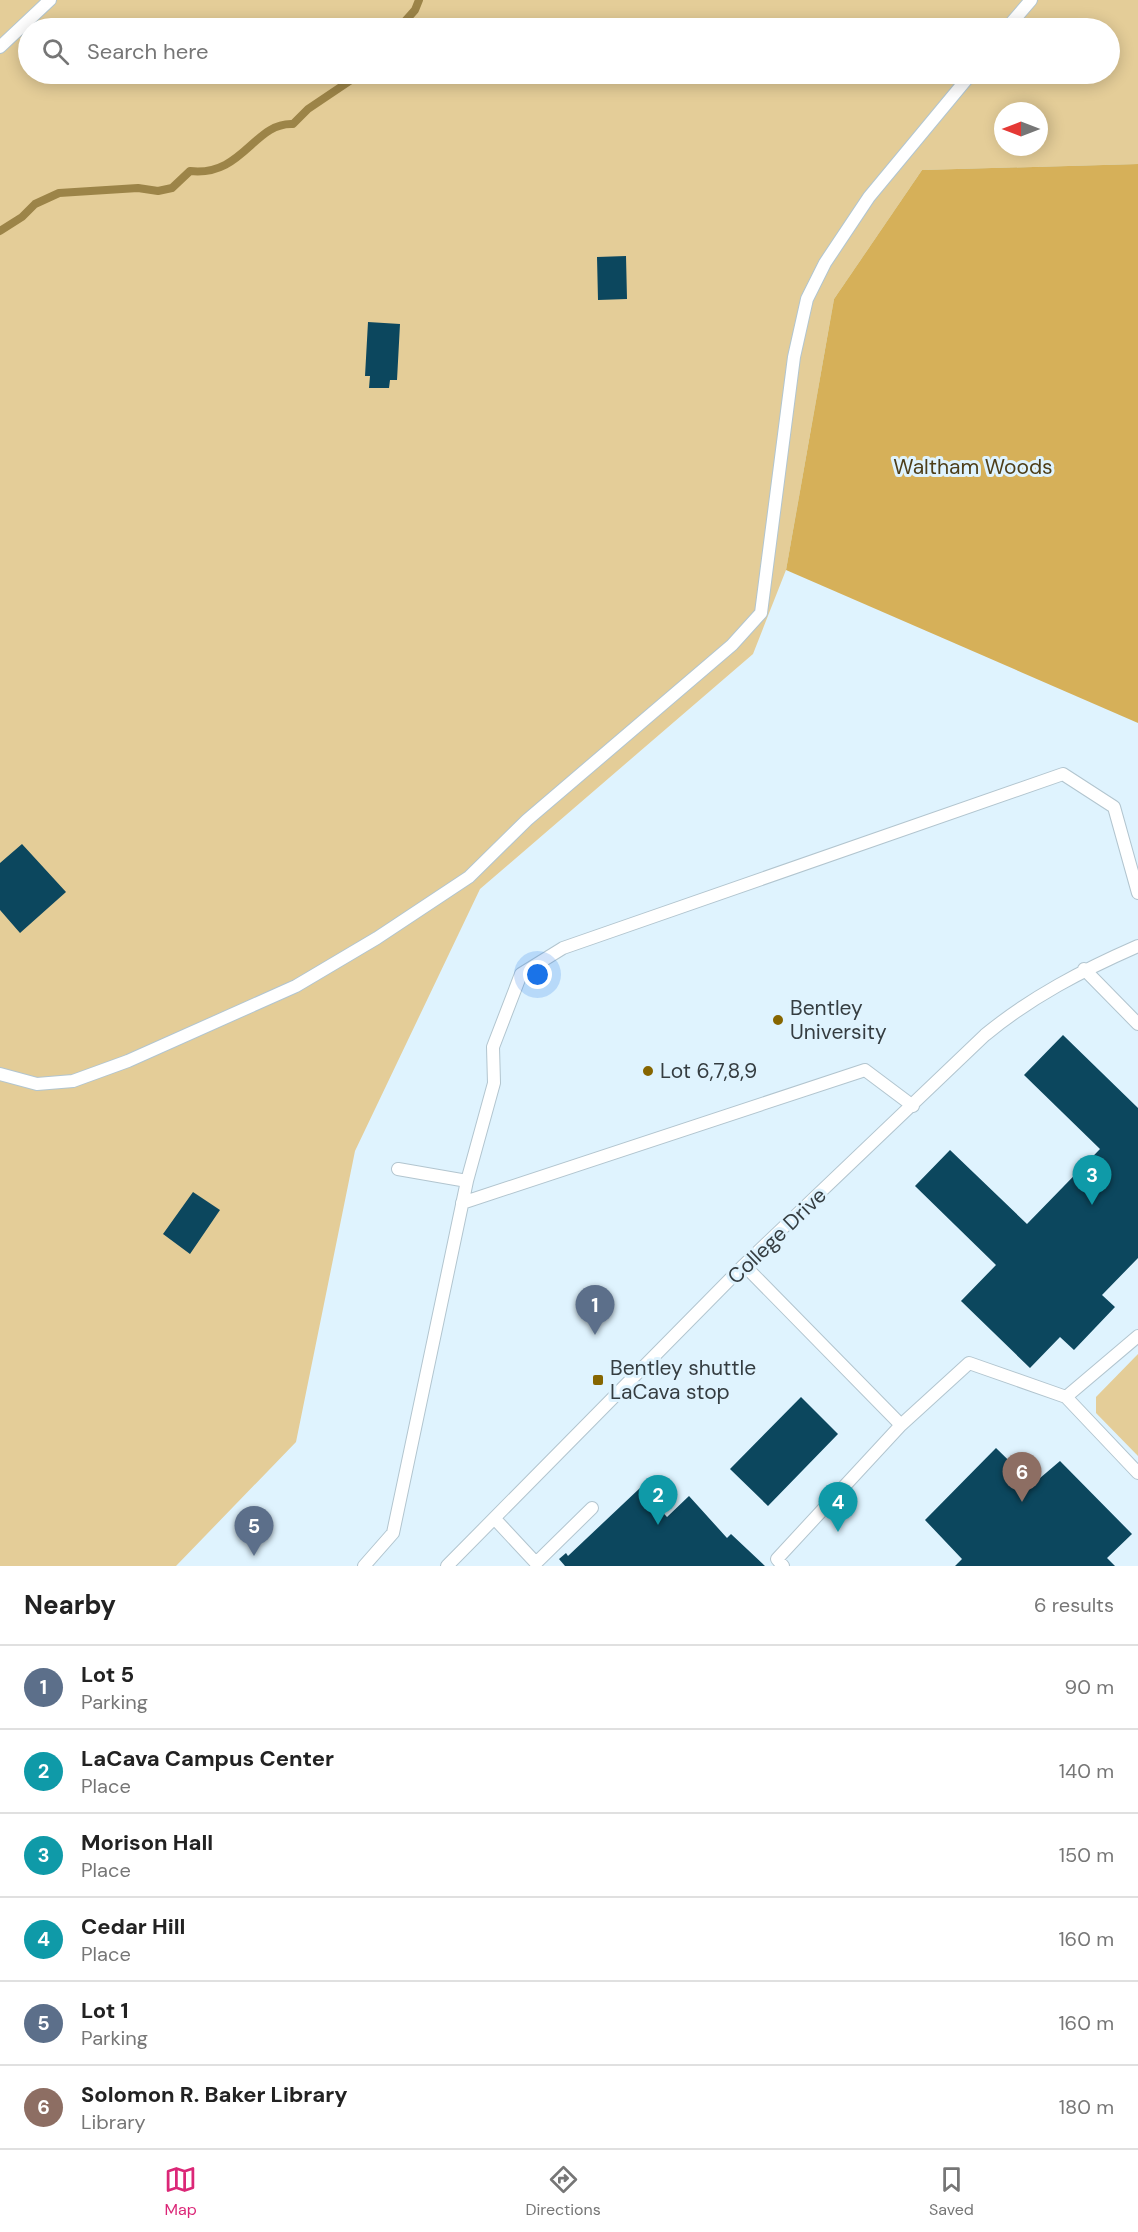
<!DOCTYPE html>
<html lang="en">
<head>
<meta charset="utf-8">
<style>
	:root { --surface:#fff; --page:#f2f2f2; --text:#222; --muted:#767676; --line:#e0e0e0; --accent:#db2777 }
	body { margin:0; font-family:"DM Sans",sans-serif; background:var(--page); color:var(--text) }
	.compass { position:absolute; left:994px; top:102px; width:54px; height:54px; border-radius:50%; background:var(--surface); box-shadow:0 3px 15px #0003; rotate:270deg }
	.you { position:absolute; left:538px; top:975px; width:21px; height:21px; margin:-15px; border:4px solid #fff; border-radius:50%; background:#1a73e8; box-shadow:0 0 0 9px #1a73e833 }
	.badge { display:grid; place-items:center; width:39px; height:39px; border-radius:50%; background:var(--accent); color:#fff; font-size:20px; font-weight:700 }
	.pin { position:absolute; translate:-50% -50px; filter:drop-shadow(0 2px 3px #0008) }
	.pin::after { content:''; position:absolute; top:32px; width:21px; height:18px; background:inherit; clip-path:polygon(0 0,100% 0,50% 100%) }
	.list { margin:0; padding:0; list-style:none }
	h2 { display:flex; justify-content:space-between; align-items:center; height:78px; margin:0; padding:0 24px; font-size:26px }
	h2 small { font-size:20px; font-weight:400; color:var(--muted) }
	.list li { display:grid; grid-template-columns:39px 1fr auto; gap:18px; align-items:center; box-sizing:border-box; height:84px; padding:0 24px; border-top:2px solid var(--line) }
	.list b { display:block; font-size:22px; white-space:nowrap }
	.list p { margin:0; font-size:20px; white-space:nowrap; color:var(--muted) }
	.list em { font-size:20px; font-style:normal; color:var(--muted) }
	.icon { flex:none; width:33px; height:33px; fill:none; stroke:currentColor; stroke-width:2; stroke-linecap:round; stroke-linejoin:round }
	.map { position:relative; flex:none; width:1138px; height:1566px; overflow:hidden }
	.search { position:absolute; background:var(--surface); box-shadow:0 3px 15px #0003; left:18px; right:18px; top:18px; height:66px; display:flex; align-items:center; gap:15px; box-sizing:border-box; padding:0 21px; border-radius:33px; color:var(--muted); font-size:22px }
	.sheet { height:582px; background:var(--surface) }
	nav { display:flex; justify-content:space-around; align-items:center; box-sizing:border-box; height:84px; border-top:2px solid var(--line); background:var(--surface); font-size:16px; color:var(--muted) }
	nav a { display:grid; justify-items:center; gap:3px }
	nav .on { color:var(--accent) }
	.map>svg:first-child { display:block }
	.green { fill:#e4cd98; fill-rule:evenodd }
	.forest { fill:#d6b059 }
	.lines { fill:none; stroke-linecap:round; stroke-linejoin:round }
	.stream { stroke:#9c8448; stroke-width:8 }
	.building { fill:#0c475e }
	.service-casing { stroke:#b2c5cf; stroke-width:14 }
	.service { stroke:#fff; stroke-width:12 }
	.poi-dot { fill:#866500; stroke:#dff3fe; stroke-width:2 }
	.labels { text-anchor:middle; stroke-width:6; stroke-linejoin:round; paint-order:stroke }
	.park-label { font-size:21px; fill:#4e3e19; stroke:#dff3fe }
	.poi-label { font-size:21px; fill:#353d41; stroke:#dff3fe; text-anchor:start }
	.street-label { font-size:21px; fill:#353d41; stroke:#dff3fe }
</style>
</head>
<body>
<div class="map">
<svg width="1138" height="1566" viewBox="0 0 1138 1566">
	<rect width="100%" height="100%" fill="#dff3fe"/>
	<!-- green -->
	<path class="green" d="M0 0H1138V164L922 170 834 299 786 570 753 654 480 889 355 1151 296 1442 176 1566H0ZM28 28H1110V74H28ZM1003 111H1039V147H1003Z
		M1138 1354V1456L1096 1413V1397Z"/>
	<!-- forest -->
	<path class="forest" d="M1138 164V723L786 570 834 299 922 170Z"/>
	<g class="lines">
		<!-- stream -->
		<path class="stream" d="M399 28 415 10 419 0
			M0 231 22 217 35 204 59 193 138 188 158 191 172 188 190 171C243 177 254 122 293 124L308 109 360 74"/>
	</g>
	<!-- building -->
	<path class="building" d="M626 256 627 299 598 300 597 257Z
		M368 322 400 324 397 380H390L389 388H369L370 376H365Z
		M22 844 66 892 20 933 0 910V863Z
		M1063 1035 1138 1108V1258L1102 1295 1115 1307 1074 1350 1060 1337 1030 1368 961 1301 996 1265 915 1186 950 1150 1027 1224 1100 1149 1024 1075Z
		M193 1192 220 1210 190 1254 163 1234Z
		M801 1397 838 1434 768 1506 730 1469Z
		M996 1448 1033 1484 1060 1461 1132 1534 1107 1558 1115 1566H955L962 1559 925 1520Z
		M640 1488 667 1517 689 1496 727 1538 731 1534 765 1566H565L559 1559 566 1553 568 1556Z"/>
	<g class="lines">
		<!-- service casing -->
		<g class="service-casing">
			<path id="service" d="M1007 28 1031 0
				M0 47 50 0
				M1084 969 1138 1024
				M0 1074 37 1084 73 1081 128 1061 296 986 377 938 469 877 527 820 732 645 761 613 794 357 807 299 825 263 869 197 971 74
				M398 1169 467 1181
				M462 1203 865 1070 913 1106
				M744 1265 901 1425 777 1559 783 1566
				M1066 1397 1138 1336
				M901 1425 969 1363 1066 1397 1138 1473
				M495 1519 536 1563 592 1508
				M364 1566 393 1533 467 1181 494 1083 493 1047 521 974 563 948 1063 774 1114 807 1138 893
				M447 1566 744 1265 985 1035C1031 997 1083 970 1138 946"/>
		</g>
		<!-- service -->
		<use href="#service" class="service"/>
	</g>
	<!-- markers -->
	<g class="poi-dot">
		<circle cx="778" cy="1020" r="6"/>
		<circle cx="648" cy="1071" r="6"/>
		<rect x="592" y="1374" width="12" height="12" rx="3"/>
	</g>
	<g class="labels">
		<!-- park labels -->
		<g class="park-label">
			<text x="973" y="474">Waltham Woods</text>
		</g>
		<!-- poi labels -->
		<g class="poi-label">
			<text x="790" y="1015">Bentley<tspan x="790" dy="24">University</tspan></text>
			<text x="660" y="1078">Lot 6,7,8,9</text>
			<text x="610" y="1375">Bentley shuttle<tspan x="610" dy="24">LaCava stop</tspan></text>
		</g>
		<!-- street labels -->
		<g class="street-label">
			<text transform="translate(777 1236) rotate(-44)" y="7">College Drive</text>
		</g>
	</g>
</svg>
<svg class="compass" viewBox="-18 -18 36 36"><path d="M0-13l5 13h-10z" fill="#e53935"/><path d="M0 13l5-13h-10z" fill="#767676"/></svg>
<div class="you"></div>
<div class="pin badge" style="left:595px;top:1335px;background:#5c6f8a">1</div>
<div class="pin badge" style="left:658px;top:1525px;background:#0f9aa8">2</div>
<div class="pin badge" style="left:1092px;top:1205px;background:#0f9aa8">3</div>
<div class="pin badge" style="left:838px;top:1532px;background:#0f9aa8">4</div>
<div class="pin badge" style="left:254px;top:1556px;background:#5c6f8a">5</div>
<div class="pin badge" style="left:1022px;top:1502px;background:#8d6e63">6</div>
<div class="search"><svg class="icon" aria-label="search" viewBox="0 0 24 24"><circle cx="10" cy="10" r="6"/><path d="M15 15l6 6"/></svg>Search here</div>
</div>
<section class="sheet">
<h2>Nearby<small>6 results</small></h2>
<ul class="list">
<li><span class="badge" style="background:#5c6f8a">1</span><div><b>Lot 5</b><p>Parking</p></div><em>90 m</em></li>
<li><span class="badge" style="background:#0f9aa8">2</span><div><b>LaCava Campus Center</b><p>Place</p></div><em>140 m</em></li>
<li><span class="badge" style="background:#0f9aa8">3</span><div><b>Morison Hall</b><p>Place</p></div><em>150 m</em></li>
<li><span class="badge" style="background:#0f9aa8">4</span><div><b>Cedar Hill</b><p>Place</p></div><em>160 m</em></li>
<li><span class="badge" style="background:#5c6f8a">5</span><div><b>Lot 1</b><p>Parking</p></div><em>160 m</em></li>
<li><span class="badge" style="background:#8d6e63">6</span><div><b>Solomon R. Baker Library</b><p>Library</p></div><em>180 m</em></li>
</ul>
</section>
<nav>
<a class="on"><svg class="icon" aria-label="map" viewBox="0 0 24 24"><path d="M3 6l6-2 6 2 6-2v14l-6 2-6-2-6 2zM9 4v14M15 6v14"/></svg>Map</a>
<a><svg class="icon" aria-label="directions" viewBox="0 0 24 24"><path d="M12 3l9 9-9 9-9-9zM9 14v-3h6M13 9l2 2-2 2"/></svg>Directions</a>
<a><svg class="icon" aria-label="saved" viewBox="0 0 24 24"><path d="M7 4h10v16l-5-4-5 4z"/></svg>Saved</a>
</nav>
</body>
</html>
